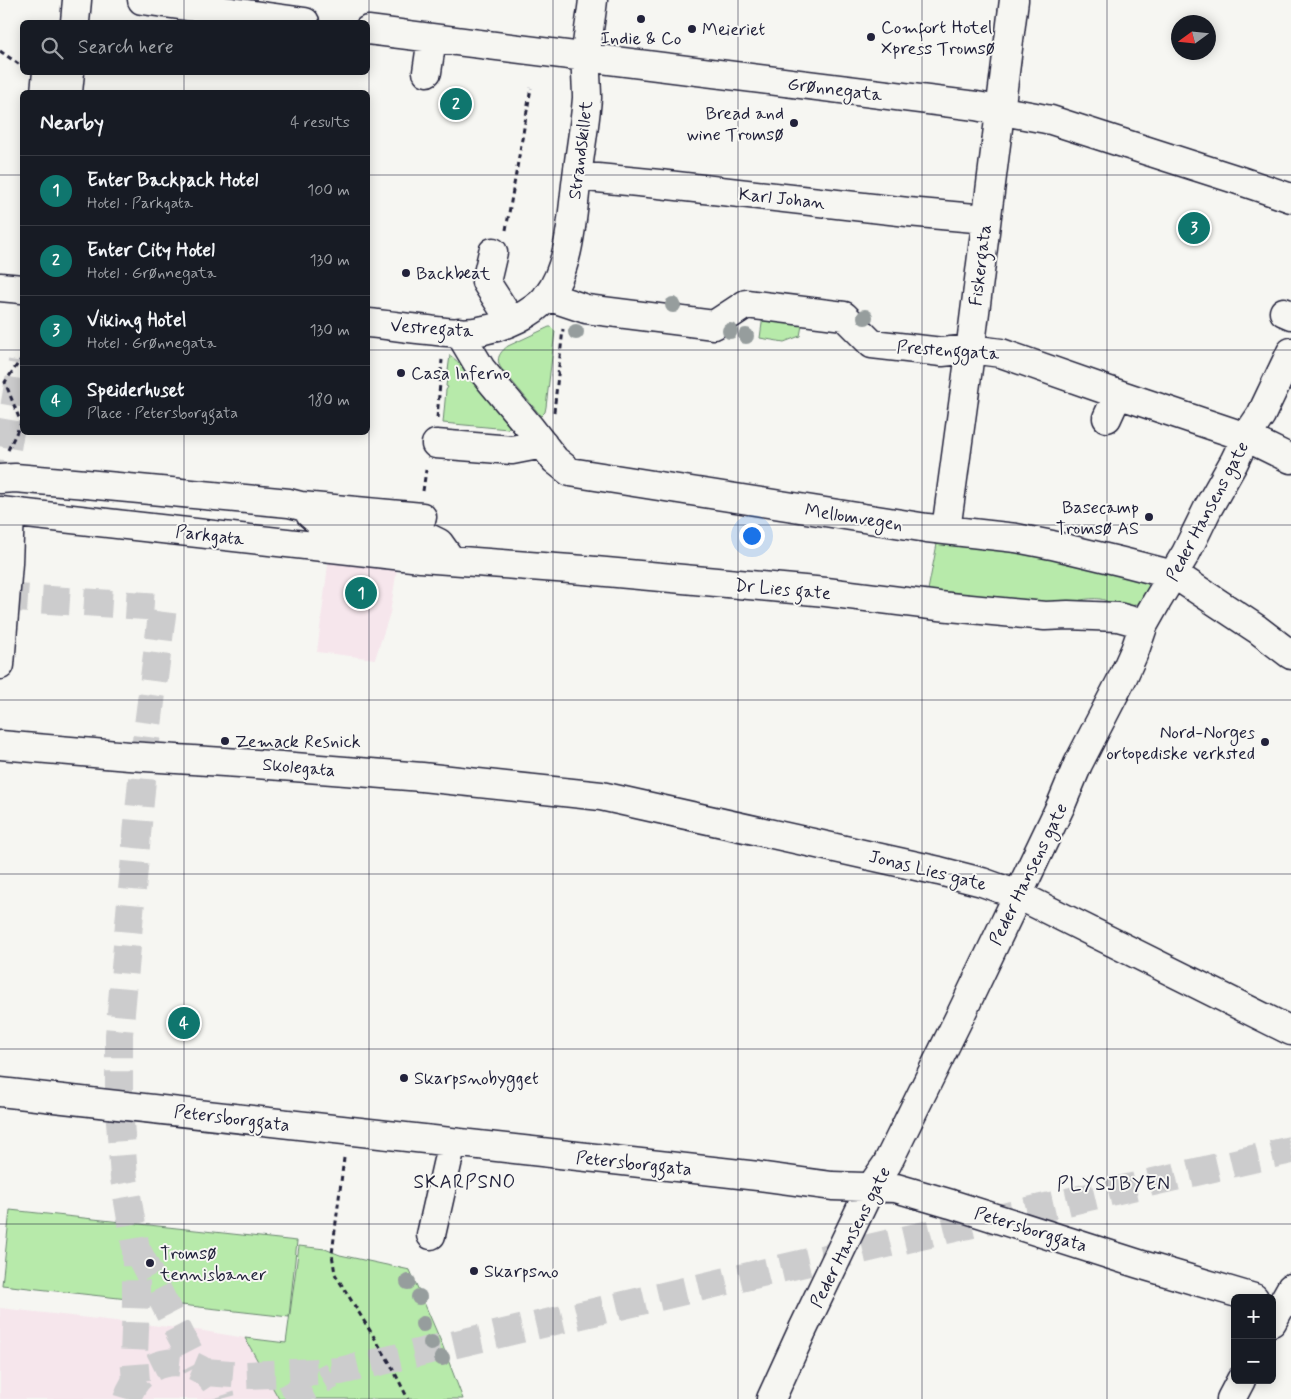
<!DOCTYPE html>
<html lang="en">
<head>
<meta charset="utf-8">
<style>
	:root { --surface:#171b24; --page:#20242c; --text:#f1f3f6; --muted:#9ea1a6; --line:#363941; --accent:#0f766e }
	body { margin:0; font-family:Mynerve,sans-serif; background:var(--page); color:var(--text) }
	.controls { position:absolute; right:15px; bottom:15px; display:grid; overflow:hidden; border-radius:8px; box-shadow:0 2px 12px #0003 }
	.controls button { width:45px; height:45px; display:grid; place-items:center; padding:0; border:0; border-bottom:1px solid var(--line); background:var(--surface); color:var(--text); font:25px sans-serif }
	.compass { position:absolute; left:1171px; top:15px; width:45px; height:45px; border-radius:50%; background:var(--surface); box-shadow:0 2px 12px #0003; rotate:255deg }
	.you { position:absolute; left:751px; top:535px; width:18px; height:18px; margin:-12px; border:4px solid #fff; border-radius:50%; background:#1a73e8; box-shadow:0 0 0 8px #1a73e833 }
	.badge { display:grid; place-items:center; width:32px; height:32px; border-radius:50%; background:var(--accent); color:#fff; font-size:16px; font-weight:700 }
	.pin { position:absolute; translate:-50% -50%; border:2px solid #fff; box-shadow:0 1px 5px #0006 }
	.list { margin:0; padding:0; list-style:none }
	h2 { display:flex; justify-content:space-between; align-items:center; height:65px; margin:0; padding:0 20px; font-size:21px }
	h2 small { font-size:16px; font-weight:400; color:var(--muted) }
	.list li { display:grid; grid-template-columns:32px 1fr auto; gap:15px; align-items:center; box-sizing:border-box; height:70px; padding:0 20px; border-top:1px solid var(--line) }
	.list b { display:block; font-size:19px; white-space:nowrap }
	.list p { margin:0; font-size:16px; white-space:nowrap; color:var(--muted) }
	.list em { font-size:16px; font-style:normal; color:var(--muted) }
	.icon { flex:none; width:28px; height:28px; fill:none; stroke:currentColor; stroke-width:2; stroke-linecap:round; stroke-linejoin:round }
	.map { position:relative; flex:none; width:1291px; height:1399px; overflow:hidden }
	.search { position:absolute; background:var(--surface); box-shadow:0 2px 12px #0003; left:20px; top:20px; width:350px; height:55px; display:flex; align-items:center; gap:12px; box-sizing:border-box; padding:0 18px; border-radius:8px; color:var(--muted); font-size:19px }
	.panel { position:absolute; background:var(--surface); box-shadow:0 2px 12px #0003; left:20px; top:90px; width:350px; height:345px; border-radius:8px }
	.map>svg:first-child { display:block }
	.built { fill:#f6e6ec }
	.green { fill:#b7eaaa; stroke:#6c8672 }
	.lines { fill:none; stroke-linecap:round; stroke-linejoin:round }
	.minor-tunnel { stroke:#cccccd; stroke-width:28; stroke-dasharray:28 14; stroke-linecap:butt }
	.major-tunnel { stroke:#cccccd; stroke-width:28; stroke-dasharray:28 14; stroke-linecap:butt }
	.minor-casing { stroke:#22223b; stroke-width:31 }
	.path { stroke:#22223b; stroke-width:3; stroke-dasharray:5 4; stroke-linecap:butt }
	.minor { stroke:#f6f6f2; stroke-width:28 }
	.tree { fill:#969d9d }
	.grid { fill:none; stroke:#22223b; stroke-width:1; stroke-opacity:0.55 }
	.poi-dot { fill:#22223b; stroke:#f6f6f2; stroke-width:2 }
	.labels { text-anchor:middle; stroke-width:4; stroke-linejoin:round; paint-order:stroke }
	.poi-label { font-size:18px; fill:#22223b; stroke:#f6f6f2; text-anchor:start }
	.street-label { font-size:18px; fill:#22223b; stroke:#f6f6f2 }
	.neighbourhood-label { font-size:19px; letter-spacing:1px; fill:#22223b; stroke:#f6f6f2 }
</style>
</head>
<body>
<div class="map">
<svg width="1291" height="1399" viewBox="0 0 1291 1399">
	<rect width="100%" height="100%" fill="#f6f6f2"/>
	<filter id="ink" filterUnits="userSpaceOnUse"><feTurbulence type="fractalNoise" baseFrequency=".02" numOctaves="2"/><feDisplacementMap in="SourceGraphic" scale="10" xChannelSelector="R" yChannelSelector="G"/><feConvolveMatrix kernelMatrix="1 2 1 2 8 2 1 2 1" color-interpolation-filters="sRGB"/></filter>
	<g filter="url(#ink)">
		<!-- built -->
		<path class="built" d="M329 557 398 563 390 613 375 659 317 652Z
			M0 1308 204 1331 245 1338 279 1399H0Z"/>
		<!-- green -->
		<path class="green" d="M763 316 803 320 800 336 784 342 760 338Z
			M549 327H551L555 331 546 407 545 412 541 416 501 368C495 359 500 352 508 346Z
			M450 355 459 363 509 423 510 425 508 429 443 423 446 390 448 387 446 386Z
			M937 544 968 545 1030 552 1145 581 1152 590C1144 600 1127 614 1114 606 1109 603 1107 600 1100 599 1094 598 1087 599 1080 600L1076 608 940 597 928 590Z
			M10 1210 297 1241 289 1317 2 1285Z
			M299 1246 325 1249 340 1255 410 1270 442 1344 463 1399H279L245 1338 286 1343Z"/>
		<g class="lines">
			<!-- minor-tunnel -->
			<path class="minor-tunnel" d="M0 489 22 362
				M0 597 163 607 144 757 119 1035V1107L124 1178 136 1249V1304L134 1356 136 1381
				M138 1252 197 1367"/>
			<!-- major-tunnel -->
			<path class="major-tunnel" d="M205 1372 245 1375 340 1371 1291 1150
				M127 1399C142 1350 208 1350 222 1399
				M285 1399 332 1375"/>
			<!-- minor casing -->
			<g class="minor-casing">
				<path id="minor" d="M142 0 305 22
					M75 22 77 0
					M368 30 976 106C1001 111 1026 115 1051 120L1235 179 1291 198
					M427 72 432 38
					M45 92 47 72
					M68 92 70 72
					M577 176 659 184 908 212 986 219
					M493 252 486 282 511 321
					M0 287 22 289
					M547 296 586 309 714 325 746 304 844 316 872 344 942 352 970 349 1001 353 1118 394 1246 437 1291 459
					M1284 312 1291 315
					M368 323C388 325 408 328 428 330 446 332 466 335 484 330 506 326 532 314 547 297 571 267 572 213 577 177 580 151 585 124 587 98 587 84 585 70 586 56 587 38 591 19 593 0
					M459 332 481 369 531 429 555 460 570 472 927 528 1016 538 1052 545 1123 562 1162 572 1183 580 1257 629 1291 655
					M1107 418 1118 394
					M436 444 512 450 543 444
					M0 479 15 478 86 484 289 503 301 506 422 517
					M0 511 421 558 584 570 826 592 939 606 1045 616 1068 615 1118 617 1144 624
					M310 514 318 521 333 528 431 539 439 543 451 560
					M946 530 968 368 1014 0
					M0 665 8 563 10 512
					M0 745 129 756 256 764 422 777 601 796 939 871 982 882 1018 895 1291 1031
					M0 1092 758 1176 832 1186 896 1188 951 1204 1139 1264 1254 1298
					M431 1235 452 1142
					M1272 1322 1291 1288
					M771 1399 803 1329 871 1187 887 1164 962 1012 1061 805 1078 764 1123 677 1135 650 1144 624 1157 601 1186 553 1208 508 1234 462 1246 437 1261 415 1291 352
					M1231 1399 1241 1380"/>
			</g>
			<!-- path -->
			<path class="path" d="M0 51 20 65
				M506 230 531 88
				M554 412 563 329
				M437 418 442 360
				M8 450 21 423 5 382 22 358
				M423 491 426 470
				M344 1158 332 1254 335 1274 390 1363 408 1399"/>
			<!-- minor -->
			<use href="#minor" class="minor"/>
		</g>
		<!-- trees -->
		<g class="tree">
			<circle cx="673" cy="305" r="8"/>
			<circle cx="865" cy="317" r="8"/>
			<circle cx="730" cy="331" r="8"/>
			<circle cx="576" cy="332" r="8"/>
			<circle cx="746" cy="336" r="8"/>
			<circle cx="408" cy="1282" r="8"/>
			<circle cx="419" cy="1297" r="8"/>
			<circle cx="423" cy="1324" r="8"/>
			<circle cx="431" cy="1343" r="8"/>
			<circle cx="442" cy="1358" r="8"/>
		</g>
	</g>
	<!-- grid -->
	<path class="grid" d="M184 0V22M369 0V1399M553 0V1399M738 0V1399M922 0V1399M1107 0V1399M184 72V92M0 175H22M368 175H1291M0 350H22M368 350H1291M184 432V1399M0 525H1291M0 700H1291M0 874H1291M0 1049H1291M0 1224H1291"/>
	<!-- markers -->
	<g class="poi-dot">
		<circle cx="641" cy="19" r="5"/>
		<circle cx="692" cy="29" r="5"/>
		<circle cx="871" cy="37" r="5"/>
		<circle cx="794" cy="123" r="5"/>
		<circle cx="406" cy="273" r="5"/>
		<circle cx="401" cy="373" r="5"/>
		<circle cx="1149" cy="517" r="5"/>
		<circle cx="225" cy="741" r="5"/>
		<circle cx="1265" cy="742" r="5"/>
		<circle cx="404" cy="1078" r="5"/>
		<circle cx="150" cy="1263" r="5"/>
		<circle cx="474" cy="1271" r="5"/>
	</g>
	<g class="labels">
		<!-- poi labels -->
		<g class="poi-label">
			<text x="881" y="33">Comfort Hotel<tspan x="881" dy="21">Xpress Tromsø</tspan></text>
			<text x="702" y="35">Meieriet</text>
			<text x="641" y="44" text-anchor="middle">Indie &amp; Co</text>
			<text x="784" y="119" text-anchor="end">Bread and<tspan x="784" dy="21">wine Tromsø</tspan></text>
			<text x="416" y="279">Backbeat</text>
			<text x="411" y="379">Casa Inferno</text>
			<text x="1139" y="513" text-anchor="end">Basecamp<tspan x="1139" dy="21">Tromsø AS</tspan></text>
			<text x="1255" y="738" text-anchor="end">Nord-Norges<tspan x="1255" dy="21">ortopediske verksted</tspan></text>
			<text x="235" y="747">Zemack Resnick</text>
			<text x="414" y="1084">Skarpsnobygget</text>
			<text x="160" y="1259">Tromsø<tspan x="160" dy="21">tennisbaner</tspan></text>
			<text x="484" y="1277">Skarpsno</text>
		</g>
		<!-- street labels -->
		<g class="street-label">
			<text transform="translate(835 89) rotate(7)" y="6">Grønnegata</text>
			<text transform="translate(580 150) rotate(-83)" y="6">Strandskillet</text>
			<text transform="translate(782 198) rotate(6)" y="6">Karl Johan</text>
			<text transform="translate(980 265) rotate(-83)" y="6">Fiskergata</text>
			<text transform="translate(432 328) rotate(4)" y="6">Vestregata</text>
			<text transform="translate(948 350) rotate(4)" y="6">Prestenggata</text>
			<text transform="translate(1207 511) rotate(-62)" y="6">Peder Hansens gate</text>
			<text transform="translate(854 517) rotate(9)" y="6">Mellomvegen</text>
			<text transform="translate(210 535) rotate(7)" y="6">Parkgata</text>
			<text transform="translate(783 589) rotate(5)" y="6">Dr Lies gate</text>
			<text transform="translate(299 767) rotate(5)" y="6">Skolegata</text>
			<text transform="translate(928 870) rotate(14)" y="6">Jonas Lies gate</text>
			<text transform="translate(1028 874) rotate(-64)" y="6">Peder Hansens gate</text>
			<text transform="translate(232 1118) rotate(7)" y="6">Petersborggata</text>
			<text transform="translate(634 1163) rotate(6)" y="6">Petersborggata</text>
			<text transform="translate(1031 1229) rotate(17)" y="6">Petersborggata</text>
			<text transform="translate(850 1237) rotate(-63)" y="6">Peder Hansens gate</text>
		</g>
		<!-- neighbourhood labels -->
		<g class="neighbourhood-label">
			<text x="465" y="1188">SKARPSNO</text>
			<text x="1114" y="1190">PLYSJBYEN</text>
		</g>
	</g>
</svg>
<div class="controls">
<button>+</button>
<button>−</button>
</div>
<svg class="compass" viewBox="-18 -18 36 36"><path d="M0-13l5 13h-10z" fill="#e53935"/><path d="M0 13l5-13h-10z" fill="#9ea1a6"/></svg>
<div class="you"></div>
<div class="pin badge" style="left:361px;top:593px">1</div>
<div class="pin badge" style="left:456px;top:104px">2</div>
<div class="pin badge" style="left:1194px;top:228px">3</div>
<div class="pin badge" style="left:184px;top:1023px">4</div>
<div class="search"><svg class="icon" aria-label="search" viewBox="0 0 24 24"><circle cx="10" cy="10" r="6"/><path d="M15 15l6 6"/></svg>Search here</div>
<section class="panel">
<h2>Nearby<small>4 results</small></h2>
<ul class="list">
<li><span class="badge">1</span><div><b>Enter Backpack Hotel</b><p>Hotel · Parkgata</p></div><em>100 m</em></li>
<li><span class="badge">2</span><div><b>Enter City Hotel</b><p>Hotel · Grønnegata</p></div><em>130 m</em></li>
<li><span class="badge">3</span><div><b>Viking Hotel</b><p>Hotel · Grønnegata</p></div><em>130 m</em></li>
<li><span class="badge">4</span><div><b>Speiderhuset</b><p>Place · Petersborggata</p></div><em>180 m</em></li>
</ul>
</section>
</div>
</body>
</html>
